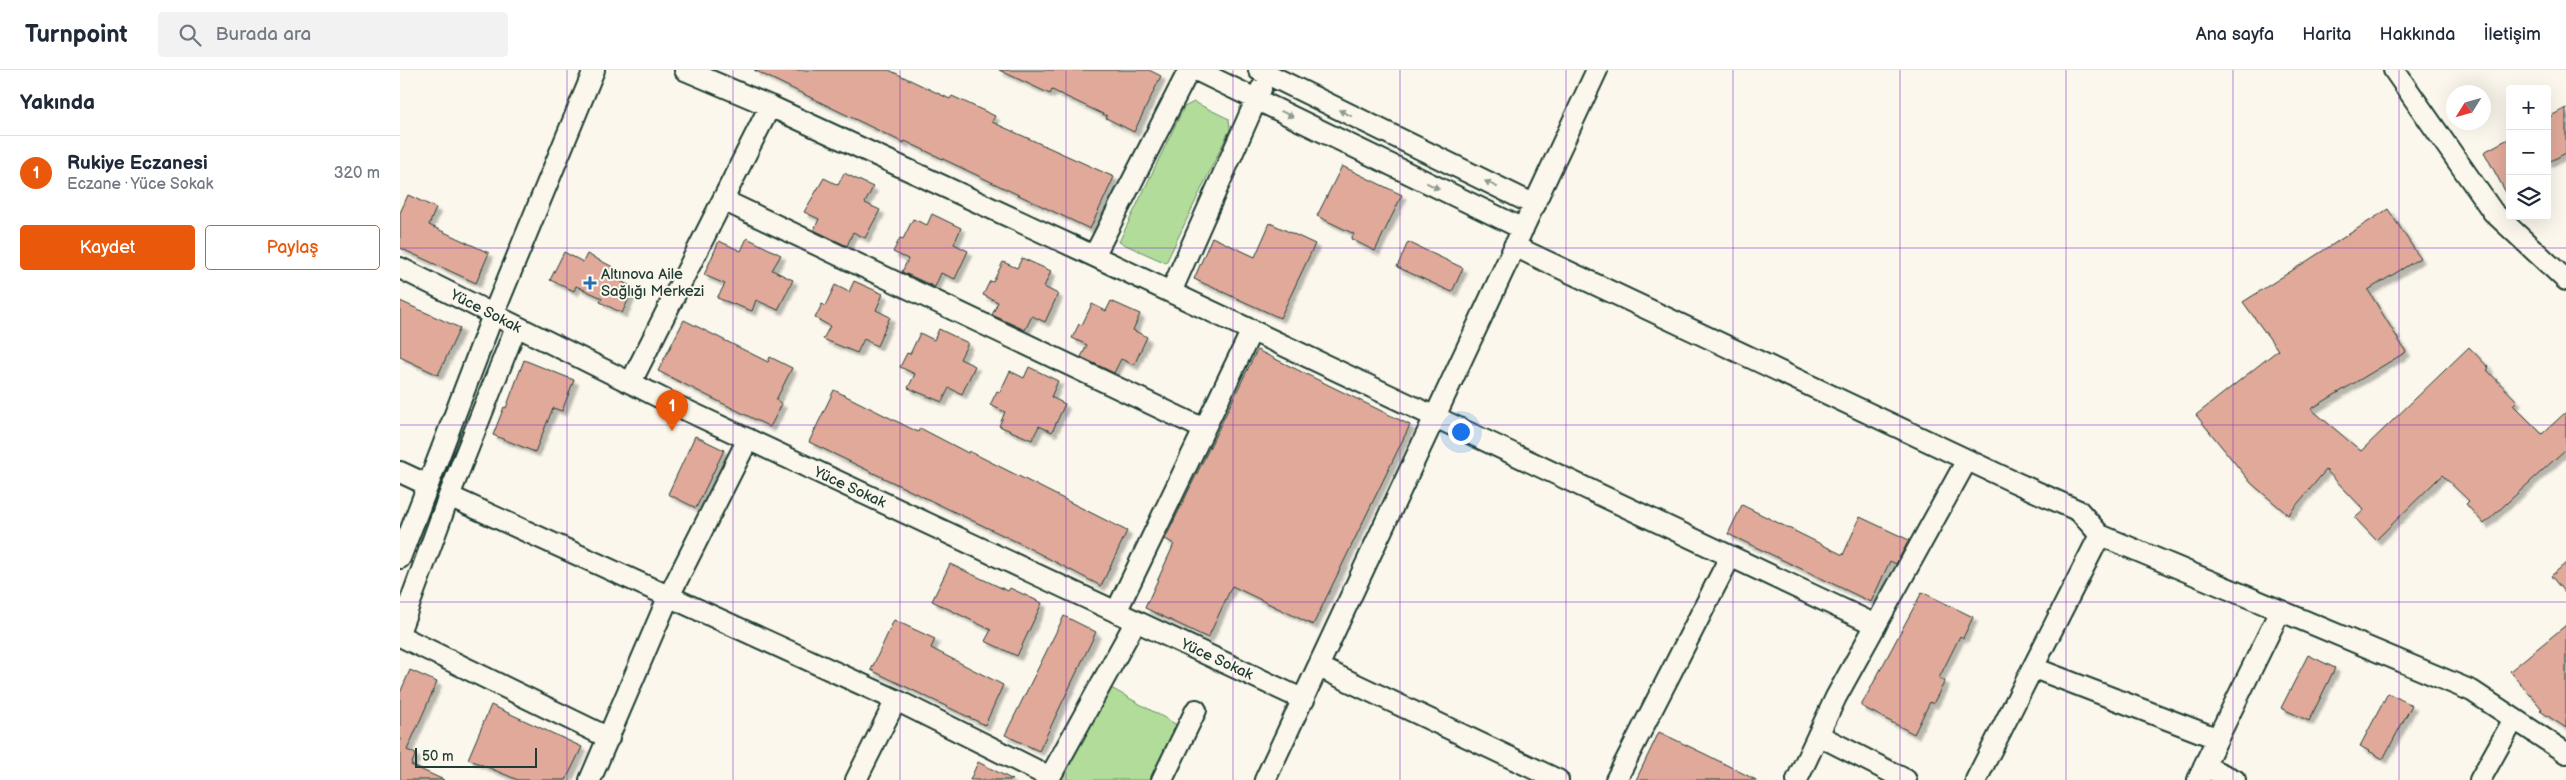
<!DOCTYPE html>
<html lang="tr">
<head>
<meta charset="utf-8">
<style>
	:root { --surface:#fff; --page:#f2f2f3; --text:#1f2937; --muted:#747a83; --line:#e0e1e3; --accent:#ea580c }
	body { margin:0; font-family:"Balsamiq Sans",sans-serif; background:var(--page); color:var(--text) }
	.controls { position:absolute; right:15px; top:15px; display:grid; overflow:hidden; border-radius:5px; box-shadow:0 5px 20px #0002 }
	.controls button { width:45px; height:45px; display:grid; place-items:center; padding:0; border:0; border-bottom:1px solid var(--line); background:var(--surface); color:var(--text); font:25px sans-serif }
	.compass { position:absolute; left:2046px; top:15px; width:45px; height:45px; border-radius:50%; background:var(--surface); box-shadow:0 5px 20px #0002; rotate:233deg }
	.scale { position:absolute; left:15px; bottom:12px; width:122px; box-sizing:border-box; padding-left:5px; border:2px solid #1f3d34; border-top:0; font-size:14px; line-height:18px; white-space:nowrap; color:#1f3d34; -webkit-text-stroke:4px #fbf7ec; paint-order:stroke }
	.you { position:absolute; left:1060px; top:361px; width:18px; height:18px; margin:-12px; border:4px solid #fff; border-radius:50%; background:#1a73e8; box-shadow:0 0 0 8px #1a73e833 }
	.badge { display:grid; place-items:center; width:32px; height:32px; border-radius:50%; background:var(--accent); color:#fff; font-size:16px; font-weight:700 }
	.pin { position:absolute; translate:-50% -41px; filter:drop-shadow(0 1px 2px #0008) }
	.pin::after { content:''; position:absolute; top:26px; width:18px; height:15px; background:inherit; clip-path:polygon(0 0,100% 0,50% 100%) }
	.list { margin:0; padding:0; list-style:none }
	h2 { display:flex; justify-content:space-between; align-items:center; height:65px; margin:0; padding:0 20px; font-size:21px }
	h2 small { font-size:16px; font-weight:400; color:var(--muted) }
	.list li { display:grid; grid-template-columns:32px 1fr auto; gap:15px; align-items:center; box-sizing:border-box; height:75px; padding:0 20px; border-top:1px solid var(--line) }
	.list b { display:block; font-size:19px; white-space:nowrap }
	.list p { margin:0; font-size:16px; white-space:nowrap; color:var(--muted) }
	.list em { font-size:16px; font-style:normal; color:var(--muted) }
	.actions { display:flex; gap:10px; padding:15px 20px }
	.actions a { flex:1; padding:11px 0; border:1px solid var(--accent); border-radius:5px; text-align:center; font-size:18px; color:var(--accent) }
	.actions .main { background:var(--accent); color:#fff }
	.icon { flex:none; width:28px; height:28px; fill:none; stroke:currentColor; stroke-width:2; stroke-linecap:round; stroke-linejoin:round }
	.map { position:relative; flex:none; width:2166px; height:710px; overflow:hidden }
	header { display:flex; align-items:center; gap:30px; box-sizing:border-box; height:70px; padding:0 25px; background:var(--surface); border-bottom:1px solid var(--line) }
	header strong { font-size:24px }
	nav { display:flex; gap:28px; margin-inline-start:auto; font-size:18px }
	.search { width:350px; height:45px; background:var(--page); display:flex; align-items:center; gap:12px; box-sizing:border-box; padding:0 18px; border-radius:5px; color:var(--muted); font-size:19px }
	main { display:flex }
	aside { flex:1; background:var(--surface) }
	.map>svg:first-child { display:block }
	.green { fill:#b2dc99; stroke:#688c66 }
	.building { fill:#e1a999; stroke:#1f3d34; filter:url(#shadow) }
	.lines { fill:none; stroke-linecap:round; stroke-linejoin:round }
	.minor-casing { stroke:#1f3d34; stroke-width:24 }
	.minor { stroke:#fbf7ec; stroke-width:20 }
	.oneway { fill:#8d9a90 }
	.grid { fill:none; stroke:#7b2cbf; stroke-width:1; stroke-opacity:0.55 }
	.poi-dot { fill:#1f6fb2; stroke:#fbf7ec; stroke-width:2 }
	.labels { text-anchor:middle; stroke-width:4; stroke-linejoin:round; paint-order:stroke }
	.poi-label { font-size:15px; fill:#1f3d34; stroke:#fbf7ec; text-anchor:start }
	.street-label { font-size:15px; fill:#1f3d34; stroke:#fbf7ec }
</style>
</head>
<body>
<header>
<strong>Turnpoint</strong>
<div class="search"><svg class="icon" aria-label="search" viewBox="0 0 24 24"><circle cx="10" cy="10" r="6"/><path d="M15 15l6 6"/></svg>Burada ara</div>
<nav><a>Ana sayfa</a><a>Harita</a><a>Hakkında</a><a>İletişim</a></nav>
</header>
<main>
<aside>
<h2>Yakında<small></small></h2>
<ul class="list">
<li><span class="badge">1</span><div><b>Rukiye Eczanesi</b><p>Eczane · Yüce Sokak</p></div><em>320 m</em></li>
</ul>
<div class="actions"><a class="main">Kaydet</a><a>Paylaş</a></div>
</aside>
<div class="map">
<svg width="2166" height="710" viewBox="0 0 2166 710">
	<defs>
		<filter id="shadow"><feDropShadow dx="4.5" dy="4.5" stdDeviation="1" flood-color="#0004"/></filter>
	</defs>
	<rect width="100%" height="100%" fill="#fbf7ec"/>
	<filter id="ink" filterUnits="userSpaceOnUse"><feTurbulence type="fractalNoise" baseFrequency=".02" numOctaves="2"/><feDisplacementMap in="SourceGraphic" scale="10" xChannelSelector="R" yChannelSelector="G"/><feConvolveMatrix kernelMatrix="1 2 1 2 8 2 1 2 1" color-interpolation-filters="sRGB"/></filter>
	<g filter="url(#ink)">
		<!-- green -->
		<path class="green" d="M794 32 829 49 830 59 766 193 719 172 784 37Z
			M703 619H713L779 656 753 710H658Z"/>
		<!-- building -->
		<path class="building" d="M354 0H489L550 29 552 26 595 46 592 52 714 107 690 159 505 71 504 73Z
			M599 0H749L761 6 734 62 706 48 707 46 652 20 650 24Z
			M2166 38V83L2147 93V48Z
			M2110 68V130L2084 82Z
			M942 96 1002 125 975 181 951 169 954 164 917 146Z
			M444 103 473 117 465 133 480 140 465 168 453 162 447 176 414 160 419 149 404 142 424 108 438 115Z
			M8 125 36 138 29 155 89 183 76 213 0 178V143Z
			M1988 139 2020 188 1968 220 2006 282 1911 339 1961 381 2069 277 2089 298 2087 300 2117 331 2113 335 2142 364 2166 342V379L2084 454 2066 434 2069 431 2042 405 1976 470 1955 448 1964 440 1926 400 1888 445 1851 413 1796 345 1878 280 1843 232Z
			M532 144 561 158 554 174 568 181 555 209 541 203 535 217 502 202 508 189 493 182 500 168 503 169 513 149 527 155Z
			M870 153 915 174 880 248 794 209 812 167 855 187Z
			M347 168 381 185 372 200 393 210 378 240 356 230 352 241 317 228 325 214 304 205 319 171 341 181Z
			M1008 172 1063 198 1052 222 997 197Z
			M164 182 183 192 187 184 219 200 215 208 234 218 222 243 200 232 202 228 176 216 174 221 150 210Z
			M622 188 651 201 644 217 658 224 645 252 632 246 625 260 592 245 598 232 583 225 590 211 593 212 603 192 617 198Z
			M454 211 483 224 476 240 490 247 477 276 464 269 457 283 423 269 430 256 415 248 422 234 425 236 435 215 449 222Z
			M0 231 60 258 38 305 0 287Z
			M711 231 740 244 733 260 747 267 734 295 721 289 714 303 681 287 687 275 672 268 679 254 682 255 692 234 706 241Z
			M284 250 368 292 370 287 392 298 376 330 382 334 370 357 258 301Z
			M539 259 568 273 560 289 575 296 562 324 549 318 542 332 508 318 515 304 500 297 507 283 510 284 520 263 534 270Z
			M857 280 1010 355 913 555 832 516 808 568 745 538 774 474 765 469Z
			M124 290 174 310 162 341 153 338 135 382 93 365 104 337 106 338Z
			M629 297 658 311 651 327 665 334 652 362 639 356 632 370 599 356 605 342 590 335 597 321 600 322 610 301 624 308Z
			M434 320 518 362 520 358 568 383 569 381 727 461 701 516 619 473 409 372Z
			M295 366 324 380 296 438 268 424Z
			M1342 435 1443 485 1460 447 1509 470 1496 494 1490 491 1471 532 1328 464Z
			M2166 493V524L2151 506Z
			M550 494 608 521 610 518 642 533 617 586 585 571 591 560 532 531Z
			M1522 522 1573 547 1563 568 1560 566 1539 608 1545 611 1533 634 1530 632 1514 664 1461 636Z
			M664 546 696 562 639 681 605 665Z
			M494 550 535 569 531 578 603 615 585 655 471 600Z
			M2166 555V658L2140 641 2142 639 2110 601Z
			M1908 585 1935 598 1909 651 1881 638Z
			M10 600 37 612 7 680 16 684 11 695 44 710H0V623Z
			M1988 623 2012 635 1983 689 1960 676Z
			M91 635 182 677 166 710H118L68 689Z
			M1259 662 1307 685 1356 710H1236Z
			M578 692 613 710H570Z"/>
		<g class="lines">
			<!-- minor casing -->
			<g class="minor-casing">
				<path id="minor" d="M285 0 370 36 694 186 1476 555
					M796 0 1123 159
					M859 0 1135 135
					M1994 0 2093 142 2166 210
					M323 130 804 359
					M1114 176 1610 410 1679 441 1700 465
					M694 186 789 0
					M0 198 273 334 904 630
					M771 222 861 19
					M231 312 370 36
					M0 402 28 415
					M49 426 496 630 650 707 736 551
					M0 488 93 245 194 0
					M716 542 852 260
					M0 560 49 426 116 257
					M0 566 209 668
					M919 597 1158 710
					M1634 598 1816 668
					M1418 665 1506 710
					M1804 696 1880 541
					M190 710 268 528 348 369
					M456 710 496 630
					M762 710 796 640
					M865 710 1197 0
					M1216 710 1330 487
					M1397 710 1436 627 1567 390
					M1576 710 1700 465 2072 621 2166 683
					M1798 710 1804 696 1835 710
					M2080 710 2114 649"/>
			</g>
			<!-- minor -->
			<use href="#minor" class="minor"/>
		</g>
		<!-- one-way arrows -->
		<defs><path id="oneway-solid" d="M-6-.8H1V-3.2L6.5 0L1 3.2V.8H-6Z" transform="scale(1.25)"/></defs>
		<g class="oneway">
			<use href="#oneway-solid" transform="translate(945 43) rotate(-154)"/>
			<use href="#oneway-solid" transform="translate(887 44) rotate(26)"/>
			<use href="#oneway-solid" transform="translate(1091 114) rotate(-154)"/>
			<use href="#oneway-solid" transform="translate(1033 116) rotate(26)"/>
		</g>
	</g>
	<!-- grid -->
	<path class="grid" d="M167 0V710M333 0V710M500 0V710M666 0V710M833 0V710M1000 0V710M1166 0V710M1333 0V710M1500 0V710M1666 0V710M1833 0V710M1999 0V710M0 178H2166M0 355H2166M0 532H2166"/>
	<!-- markers -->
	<path class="poi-dot" d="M187.5 205.5h5v5h5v5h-5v5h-5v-5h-5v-5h5z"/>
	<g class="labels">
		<!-- poi labels -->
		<g class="poi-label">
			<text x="201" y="209">Altınova Aile<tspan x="201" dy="17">Sağlığı Merkezi</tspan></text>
		</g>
		<!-- street labels -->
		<g class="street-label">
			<text transform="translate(86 241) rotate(27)" y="5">Yüce Sokak</text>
			<text transform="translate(450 417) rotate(25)" y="5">Yüce Sokak</text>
			<text transform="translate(817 589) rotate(25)" y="5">Yüce Sokak</text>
		</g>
	</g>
</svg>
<div class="controls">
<button>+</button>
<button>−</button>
<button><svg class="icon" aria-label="layers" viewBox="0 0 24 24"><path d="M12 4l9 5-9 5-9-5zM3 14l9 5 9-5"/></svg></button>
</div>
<svg class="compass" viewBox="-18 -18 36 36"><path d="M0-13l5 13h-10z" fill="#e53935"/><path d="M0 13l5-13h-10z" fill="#747a83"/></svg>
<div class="scale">50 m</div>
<div class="you"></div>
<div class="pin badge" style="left:272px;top:361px">1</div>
</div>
</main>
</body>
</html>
